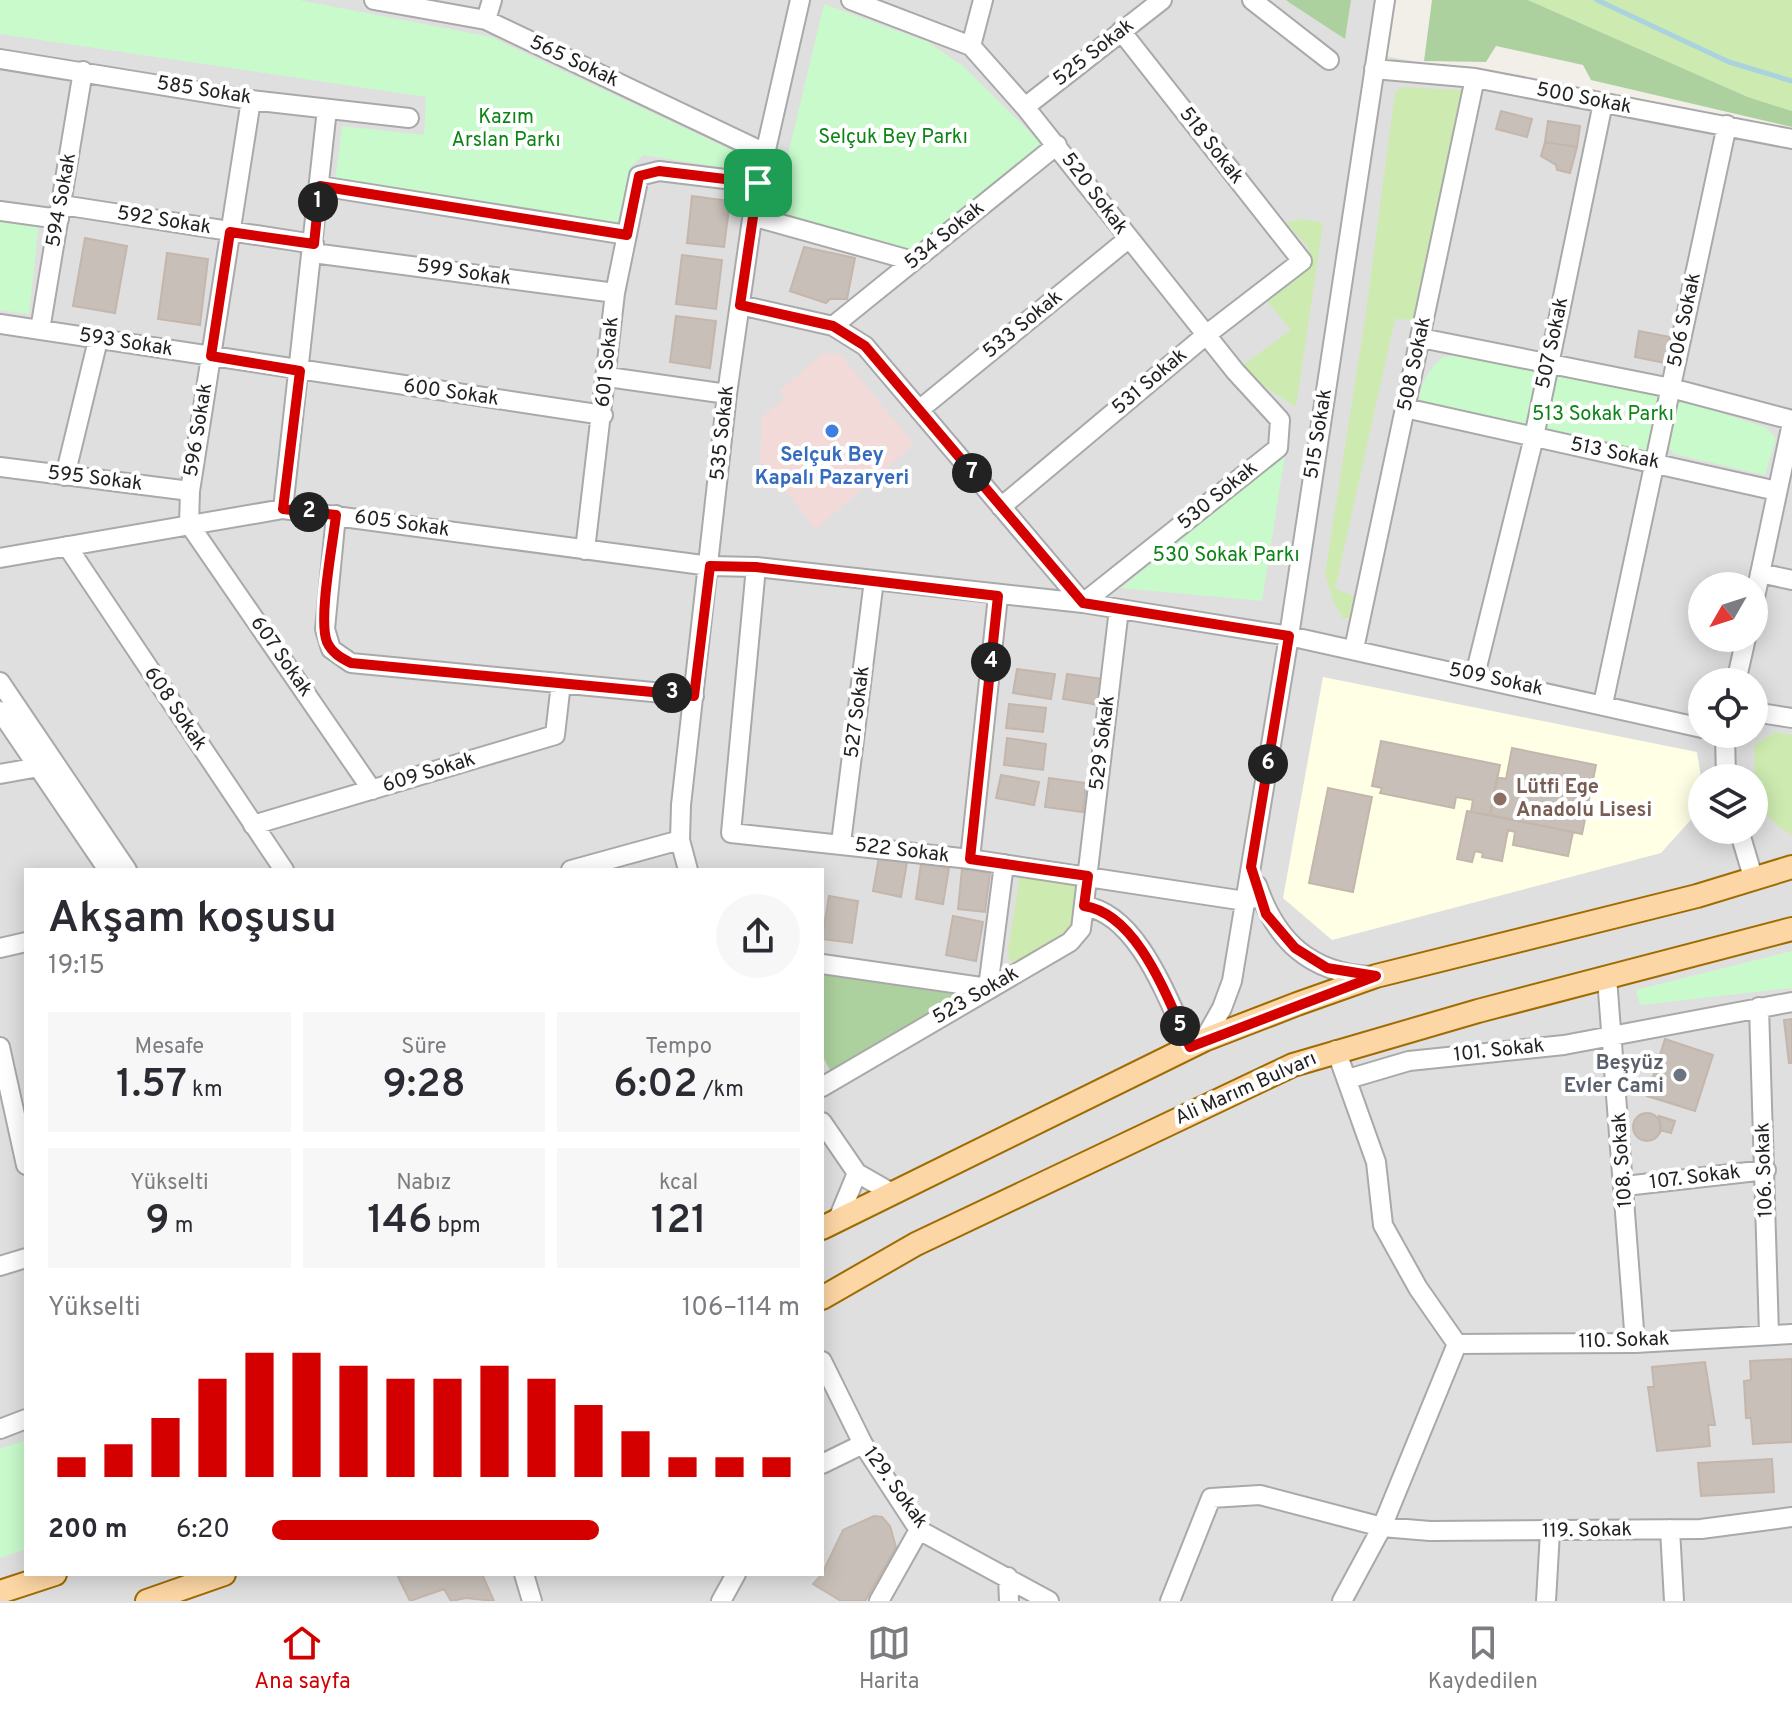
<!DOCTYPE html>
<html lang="tr">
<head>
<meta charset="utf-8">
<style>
	body { margin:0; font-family:Overpass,sans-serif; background:#f7f7f7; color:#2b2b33; height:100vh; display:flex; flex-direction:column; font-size:30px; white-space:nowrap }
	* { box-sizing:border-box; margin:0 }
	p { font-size:26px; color:#7c7c81 }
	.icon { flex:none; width:44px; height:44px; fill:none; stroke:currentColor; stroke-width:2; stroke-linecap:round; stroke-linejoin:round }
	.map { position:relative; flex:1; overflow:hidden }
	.drawer { position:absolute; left:24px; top:868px; width:800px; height:708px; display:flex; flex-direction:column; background:#fff; border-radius:0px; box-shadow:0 4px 20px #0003 }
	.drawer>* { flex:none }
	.needle { width:52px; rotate:231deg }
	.controls { position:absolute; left:1688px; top:572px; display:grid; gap:16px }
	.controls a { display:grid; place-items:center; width:80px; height:80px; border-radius:50%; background:#fff; box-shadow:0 4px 20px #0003; font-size:40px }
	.pin { position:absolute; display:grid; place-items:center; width:68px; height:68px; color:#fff; margin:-34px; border-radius:16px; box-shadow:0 4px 12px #0006 }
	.km { position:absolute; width:40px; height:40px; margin:-20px; border-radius:50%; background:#222; color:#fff; font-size:22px; line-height:40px; text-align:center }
	.round { display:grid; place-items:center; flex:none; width:84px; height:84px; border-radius:42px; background:#f7f7f7 }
	.headline { display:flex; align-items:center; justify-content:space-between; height:136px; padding:0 24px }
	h1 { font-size:44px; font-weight:600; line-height:60px }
	.figures { display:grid; grid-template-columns:repeat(3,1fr); gap:12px; height:136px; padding:8px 24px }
	.figures div { display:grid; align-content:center; border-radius:0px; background:#f7f7f7; text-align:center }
	.figures b { font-size:40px; font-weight:600 }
	.figures small { font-size:22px; font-weight:400 }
	.figures p { font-size:22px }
	.chart { height:224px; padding:16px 24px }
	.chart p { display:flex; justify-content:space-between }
	.chart svg { width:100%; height:144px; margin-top:8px; stroke:#d40000; stroke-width:6 }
	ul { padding:0 24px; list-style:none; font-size:26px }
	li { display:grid; grid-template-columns:128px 96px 1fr; align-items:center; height:60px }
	li i { height:20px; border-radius:10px; background:#d40000 }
	.tabs { display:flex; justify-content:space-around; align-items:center; height:112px; border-top:2px solid #e1e1e2; background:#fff; font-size:22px; color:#7c7c81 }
	.tabs a { display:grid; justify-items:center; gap:4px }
	.tabs .active { color:#d40000 }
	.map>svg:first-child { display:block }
	.residential { fill:#e0dfdf; fill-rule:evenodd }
	.commercial { fill:#f2dad9 }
	.education { fill:#ffffe5 }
	.grass { fill:#cdebb0 }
	.forest { fill:#add19e }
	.park { fill:#c8facc }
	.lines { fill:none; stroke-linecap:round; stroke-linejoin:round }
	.stream { stroke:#aad3df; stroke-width:5 }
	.building { fill:#c7bfb8; stroke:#c4b6ab; stroke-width:2 }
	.minor-casing { stroke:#a9a9a9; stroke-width:22 }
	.major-casing { stroke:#a06b00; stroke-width:26 }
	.minor { stroke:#fff; stroke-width:18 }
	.major { stroke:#fcd6a4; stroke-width:22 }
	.route-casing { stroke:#fff; stroke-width:16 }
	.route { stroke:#d40000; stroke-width:10 }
	.shop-dot { fill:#3f7fe0; stroke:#fff; stroke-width:3 }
	.education-dot { fill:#8d6e63; stroke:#fff; stroke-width:3 }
	.worship-dot { fill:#6b7280; stroke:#fff; stroke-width:3 }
	.labels { text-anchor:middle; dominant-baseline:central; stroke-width:8; stroke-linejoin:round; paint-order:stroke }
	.street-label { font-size:20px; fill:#222; stroke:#fff }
	.park-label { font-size:20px; fill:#0c8416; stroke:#fff }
	.shop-label { font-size:20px; font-weight:bold; fill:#366cbe; stroke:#fff }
	.education-label { font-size:20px; font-weight:bold; fill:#785e54; stroke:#fff; text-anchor:start }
	.worship-label { font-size:20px; font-weight:bold; fill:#5b616d; stroke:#fff; text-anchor:end }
</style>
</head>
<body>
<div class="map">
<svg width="1792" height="1601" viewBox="0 0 1792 1601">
	<rect width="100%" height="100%" fill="#f2efe9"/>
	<path class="residential" d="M 0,0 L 1386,0 L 1375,54 L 1792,133 L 1792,1601 L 0,1601 ZM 1702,586 L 1754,586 L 1754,638 L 1702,638 ZM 1702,682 L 1754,682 L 1754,734 L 1702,734 ZM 1702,778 L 1754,778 L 1754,830 L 1702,830 ZM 26,870 L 822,870 L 822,1574 L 26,1574 Z"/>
	<path class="commercial" d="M 824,353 L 840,354 L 914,444 L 816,529 L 760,460 L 762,417 L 785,398 L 779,391 Z"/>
	<path class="education" d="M 1323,677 L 1697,752 L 1702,784 L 1696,814 L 1661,853 L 1332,940 L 1283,898 Z"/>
	<path class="grass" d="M 1528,0 L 1792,0 L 1792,111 L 1748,97 Z
		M 1403,87 L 1461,90 L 1463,94 L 1418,320 L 1396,319 L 1394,324 L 1335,589 L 1354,596 L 1350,617 L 1343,619 L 1333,601 L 1325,574 L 1365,319 L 1395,92 Z
		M 1301,219 L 1323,223 L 1296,407 L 1262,385 L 1243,365 L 1291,330 L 1266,300 L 1305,272 L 1309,248 L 1286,223 Z
		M 1776,732 L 1792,735 L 1792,835 C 1749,810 1756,790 1754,745 Z
		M 1020,875 L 1084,885 L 1077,929 L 1016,967 L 1009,959 L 1008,950 Z"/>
	<path class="forest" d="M 1286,0 L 1351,0 L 1345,39 L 1290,3 Z
		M 1432,0 L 1528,0 L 1748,97 L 1792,111 L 1792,127 L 1591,80 L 1583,65 L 1496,46 L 1486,62 L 1424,61 Z
		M 822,974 L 960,995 L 958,1003 L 832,1074 L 822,1055 Z"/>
	<path class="park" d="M 0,0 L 299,0 L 491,37 L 740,154 L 738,170 L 643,155 L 630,168 L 617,225 L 335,182 L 342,126 L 424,135 L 426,97 L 0,34 Z
		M 824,4 L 928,42 L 964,67 L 1041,143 L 912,252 L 774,213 Z
		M 0,218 L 39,223 L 29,314 L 0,310 Z
		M 1444,356 L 1468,357 L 1538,372 L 1526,427 L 1419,403 C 1420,383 1429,369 1444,356 Z
		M 1558,374 L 1660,397 L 1647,455 L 1545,432 Z
		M 1683,401 L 1765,427 L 1776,438 L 1765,475 L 1674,454 L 1668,447 L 1677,404 Z
		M 1285,455 L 1262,601 L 1121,588 Z
		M 1792,951 L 1792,988 L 1640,1005 L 1636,990 Z
		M 26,1440 L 26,1549 L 0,1558 L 0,1449 Z"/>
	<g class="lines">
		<path class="stream" d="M 1597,0 L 1729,62 L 1792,81"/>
	</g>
	<path class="building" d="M 1501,111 L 1532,119 L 1527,137 L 1496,129 Z
		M 1548,121 L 1580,126 L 1577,147 L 1545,142 Z
		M 1545,142 L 1577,147 L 1570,173 L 1557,170 L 1556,165 L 1541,156 Z
		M 692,196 L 730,201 L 724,247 L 687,243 Z
		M 85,238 L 127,246 L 115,313 L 73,306 Z
		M 804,247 L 855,258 L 847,299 L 830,299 L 826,303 L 790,291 Z
		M 167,253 L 208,259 L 200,325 L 158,319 Z
		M 682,255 L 722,260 L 716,309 L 676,304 Z
		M 676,316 L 716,321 L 710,368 L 670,362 Z
		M 1639,331 L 1670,337 L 1665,363 L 1635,357 Z
		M 1017,669 L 1055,674 L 1051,699 L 1013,693 Z
		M 1067,674 L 1103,679 L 1099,705 L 1063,699 Z
		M 1009,704 L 1046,708 L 1043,732 L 1006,728 Z
		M 1007,738 L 1046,744 L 1043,770 L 1004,765 Z
		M 1381,741 L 1500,765 L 1490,815 L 1471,812 L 1473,800 L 1456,797 L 1454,808 L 1380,793 L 1382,788 L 1372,786 Z
		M 1512,748 L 1596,765 L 1582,834 L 1490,815 L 1497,777 L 1506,779 Z
		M 1001,775 L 1039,782 L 1034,805 L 996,798 Z
		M 1049,778 L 1086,783 L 1083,812 L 1045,807 Z
		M 1328,788 L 1372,797 L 1353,892 L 1309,883 Z
		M 1467,811 L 1573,832 L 1568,856 L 1513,845 L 1515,832 L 1508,830 L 1502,861 L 1482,857 L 1483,853 L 1475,851 L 1472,862 L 1457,859 Z
		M 879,857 L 907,862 L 901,897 L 873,891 Z
		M 921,864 L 949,868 L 943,904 L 916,899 Z
		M 962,869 L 990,873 L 985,912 L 958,909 Z
		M 829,896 L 858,901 L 852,943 L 822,939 Z
		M 953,916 L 983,922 L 976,961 L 946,955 Z
		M 1792,1019 L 1792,1063 L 1789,1063 L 1784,1020 Z
		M 1665,1039 L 1713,1055 L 1695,1111 L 1647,1096 Z
		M1633 1127a14 14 0 1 1 28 0a14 14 0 1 1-28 0Z
		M 1659,1116 L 1675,1121 L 1671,1133 L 1660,1130 Z
		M 1792,1359 L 1792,1442 L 1753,1444 L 1751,1418 L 1746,1418 L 1744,1381 L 1751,1380 L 1750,1361 Z
		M 1705,1362 L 1715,1425 L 1708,1425 L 1710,1446 L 1657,1451 L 1648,1387 L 1654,1387 L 1652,1367 Z
		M 1772,1459 L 1774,1492 L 1701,1496 L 1698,1463 Z
		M 874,1516 L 882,1517 L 890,1526 L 896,1547 L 865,1601 L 841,1601 L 813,1584 L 822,1574 L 843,1530 Z
		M 404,1574 L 482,1574 L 494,1601 L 466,1598 L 451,1601 L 444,1589 L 410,1601 L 398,1577 Z"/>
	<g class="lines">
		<defs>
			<path id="minor" d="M 374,0 L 486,20 L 765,153
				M 1252,0 L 1329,60
				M 486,20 L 492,0
				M 971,46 L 983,0
				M 0,59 L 251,100 L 409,118
				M 1374,69 L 1475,78 L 1792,139
				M 251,100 L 190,491 L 189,524 L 372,790
				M 1025,107 L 1162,0
				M 320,186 L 627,235
				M 62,205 L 314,244
				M 0,211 L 59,219
				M 752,216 L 913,261
				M 313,253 L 615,293
				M 740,305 L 833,326 L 865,346 L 1083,603 L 1278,448 L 1280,420 L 1235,371 L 1025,107 L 971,46 L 851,0
				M 0,324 L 603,415
				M 833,326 L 1057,145
				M 40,330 L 83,71
				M 1421,338 L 1671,388 L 1792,420
				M 608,377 L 727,394
				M 1405,408 L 1777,491
				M 919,410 L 1128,239
				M 0,467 L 190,491
				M 65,476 L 98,340
				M 1001,507 L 1206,335 L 1302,261 L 1121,31
				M 283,509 L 327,109
				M 336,515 L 325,629 L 331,649 L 351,663 L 694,696
				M 67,546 L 284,870
				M 585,550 L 615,293 L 639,176 L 659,171 L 758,183
				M 0,558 L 283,509 L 710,566 L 756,567 L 1083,603 L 1289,636 L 1702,728
				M 756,567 L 731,833 L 970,859 L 1245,901 L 1261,896
				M 1760,573 L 1792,580
				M 1754,602 L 1792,423
				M 1354,649 L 1475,78
				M 1475,675 L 1534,437 L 1603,103
				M 0,682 L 127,870
				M 1736,682 L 1746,638
				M 1603,704 L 1727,125
				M 0,711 L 108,870
				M 1754,712 L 1792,718
				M 1725,734 L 1726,778
				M 0,774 L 39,767
				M 253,825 L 555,735 L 561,683
				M 1739,830 L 1753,877
				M 841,843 L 874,580
				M 970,859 L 998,596
				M 571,870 L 680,840
				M 688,870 L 680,840 L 681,805 L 727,394 L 755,198 L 800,0
				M 1257,885 C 1276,941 1310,973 1371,976
				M 1084,906 C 1139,914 1168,1001 1190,1047
				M 0,948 L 26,942
				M 822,964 L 988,988 L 1004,864
				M 1607,978 L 1635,1343
				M 1759,1007 L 1769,1334
				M 1204,1040 L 1222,1008 L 1232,981 L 1289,636 L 1385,0
				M 0,1047 L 26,1165
				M 1336,1050 L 1376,1162 L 1383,1225 L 1418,1288 L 1457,1344 L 1382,1527 L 1342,1601
				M 1348,1079 L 1409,1061 L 1564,1045 L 1792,1002
				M 822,1087 L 1070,942 L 1081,929 L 1119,609
				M 822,1122 L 857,1173 L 892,1193
				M 1625,1186 L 1766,1170
				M 838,1219 L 857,1173
				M 0,1266 L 26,1258
				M 1457,1344 L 1635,1343 L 1792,1334
				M 822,1361 L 863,1444 L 919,1530 L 1049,1601
				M 0,1429 L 26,1419
				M 822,1464 L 863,1444
				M 1670,1529 L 1674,1601
				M 524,1574 L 532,1601
				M 1008,1577 L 1009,1601
				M 721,1601 L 736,1574
				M 879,1601 L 919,1530
				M 1170,1601 L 1211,1498 L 1260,1495 L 1382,1527 L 1430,1531 L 1701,1529 L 1792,1517
				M 1546,1601 L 1550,1532"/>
			<path id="major" d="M 822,1228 L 1204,1040 L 1297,1004 L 1376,976 L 1697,896 L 1792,867
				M 822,1298 L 916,1244 L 1293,1065 L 1478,1011 L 1792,929
				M 0,1592 L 55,1574
				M 147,1601 L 224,1574"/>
		</defs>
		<use href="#minor" class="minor-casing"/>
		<use href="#major" class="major-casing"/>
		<use href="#minor" class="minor"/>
		<use href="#major" class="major"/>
	</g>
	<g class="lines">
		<defs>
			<path id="route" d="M 659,171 L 758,183 L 740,305 L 833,326 L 865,346 L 1083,603 L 1289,636 L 1251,867 L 1266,914 L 1295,948 L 1327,968 L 1376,976 L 1190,1047 C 1168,1001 1139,914 1084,906 L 1088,876 L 970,859 L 998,596 L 756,567 L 710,566 L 694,696 L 351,663 C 341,658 332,653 327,642 C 318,619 333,543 336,515 L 283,509 L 300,371 L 211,356 L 230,232 L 314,244 L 320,186 L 627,235 L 639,176 Z"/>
		</defs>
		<use href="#route" class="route-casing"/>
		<use href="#route" class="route"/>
	</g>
	<circle class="shop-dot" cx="832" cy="431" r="8"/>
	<circle class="education-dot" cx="1500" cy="799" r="8"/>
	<circle class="worship-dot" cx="1680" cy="1075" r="8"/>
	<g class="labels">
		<g class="street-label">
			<text transform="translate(1094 53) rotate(-38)">525 Sokak</text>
			<text transform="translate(574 62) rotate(25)">565 Sokak</text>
			<text transform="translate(204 91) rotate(9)">585 Sokak</text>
			<text transform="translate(1584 99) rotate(11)">500 Sokak</text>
			<text transform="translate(1211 146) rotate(52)">518 Sokak</text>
			<text transform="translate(1094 194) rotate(53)">520 Sokak</text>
			<text transform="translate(62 200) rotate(-80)">594 Sokak</text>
			<text transform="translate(164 221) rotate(9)">592 Sokak</text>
			<text transform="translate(945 236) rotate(-39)">534 Sokak</text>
			<text transform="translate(464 273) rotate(8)">599 Sokak</text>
			<text transform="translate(1685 320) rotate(-78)">506 Sokak</text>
			<text transform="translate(1023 325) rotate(-39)">533 Sokak</text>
			<text transform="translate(126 343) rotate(9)">593 Sokak</text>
			<text transform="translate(1553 343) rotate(-78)">507 Sokak</text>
			<text transform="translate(608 362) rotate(-84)">601 Sokak</text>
			<text transform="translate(1415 364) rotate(-78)">508 Sokak</text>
			<text transform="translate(1150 382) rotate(-40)">531 Sokak</text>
			<text transform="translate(451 393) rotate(8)">600 Sokak</text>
			<text transform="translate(199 430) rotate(-81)">596 Sokak</text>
			<text transform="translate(723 433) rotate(-84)">535 Sokak</text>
			<text transform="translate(1319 434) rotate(-81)">515 Sokak</text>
			<text transform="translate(1615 454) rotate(12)">513 Sokak</text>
			<text transform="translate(95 479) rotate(7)">595 Sokak</text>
			<text transform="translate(1218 496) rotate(-39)">530 Sokak</text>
			<text transform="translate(402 524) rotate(8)">605 Sokak</text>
			<text transform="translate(281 657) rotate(55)">607 Sokak</text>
			<text transform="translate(1496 680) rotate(12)">509 Sokak</text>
			<text transform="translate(175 709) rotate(56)">608 Sokak</text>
			<text transform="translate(858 712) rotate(-83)">527 Sokak</text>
			<text transform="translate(1103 743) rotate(-83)">529 Sokak</text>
			<text transform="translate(429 773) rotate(-17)">609 Sokak</text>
			<text transform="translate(902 851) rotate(7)">522 Sokak</text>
			<text transform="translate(976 996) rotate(-30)">523 Sokak</text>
			<text transform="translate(1499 1051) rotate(-6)">101. Sokak</text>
			<text transform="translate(1246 1089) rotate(-24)">Ali Marım Bulvarı</text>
			<text transform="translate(1623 1160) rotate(-94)">108. Sokak</text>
			<text transform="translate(1765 1170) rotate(-92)">106. Sokak</text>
			<text transform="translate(1695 1178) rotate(-7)">107. Sokak</text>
			<text transform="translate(1624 1341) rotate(-2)">110. Sokak</text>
			<text transform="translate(895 1488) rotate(54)">129. Sokak</text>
			<text transform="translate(1587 1531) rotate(-1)">119. Sokak</text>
		</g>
		<g class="park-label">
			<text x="506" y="118">Kazım<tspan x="506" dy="23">Arslan Parkı</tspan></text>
			<text x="893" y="138">Selçuk Bey Parkı</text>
			<text x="1603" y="415">513 Sokak Parkı</text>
			<text x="1226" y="556">530 Sokak Parkı</text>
		</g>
		<g class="shop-label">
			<text x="832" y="456">Selçuk Bey<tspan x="832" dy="23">Kapalı Pazaryeri</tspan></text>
		</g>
		<g class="education-label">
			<text x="1516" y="788">Lütfi Ege<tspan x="1516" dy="23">Anadolu Lisesi</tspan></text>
		</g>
		<g class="worship-label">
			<text x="1664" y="1064">Beşyüz<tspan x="1664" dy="23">Evler Cami</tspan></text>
		</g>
	</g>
</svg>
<div class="controls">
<a><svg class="needle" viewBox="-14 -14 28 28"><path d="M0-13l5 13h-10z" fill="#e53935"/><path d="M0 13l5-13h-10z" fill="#7c7c81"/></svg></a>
<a><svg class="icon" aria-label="locate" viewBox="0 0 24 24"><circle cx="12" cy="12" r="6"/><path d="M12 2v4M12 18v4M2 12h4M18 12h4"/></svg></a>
<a><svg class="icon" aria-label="layers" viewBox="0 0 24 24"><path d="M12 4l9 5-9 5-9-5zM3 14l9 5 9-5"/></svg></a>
</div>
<div class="pin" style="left:758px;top:183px;background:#1e9e55"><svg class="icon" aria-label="arrive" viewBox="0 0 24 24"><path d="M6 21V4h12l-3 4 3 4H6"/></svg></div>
<b class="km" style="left:318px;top:202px">1</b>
<b class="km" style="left:309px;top:512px">2</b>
<b class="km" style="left:672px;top:693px">3</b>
<b class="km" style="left:991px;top:662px">4</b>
<b class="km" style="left:1180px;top:1026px">5</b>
<b class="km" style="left:1268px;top:764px">6</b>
<b class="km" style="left:972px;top:473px">7</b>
<section class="drawer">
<div class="headline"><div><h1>Akşam koşusu</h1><p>19:15</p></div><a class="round"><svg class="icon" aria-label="share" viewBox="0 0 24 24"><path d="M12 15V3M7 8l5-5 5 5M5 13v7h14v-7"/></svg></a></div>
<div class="figures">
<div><p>Mesafe</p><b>1.57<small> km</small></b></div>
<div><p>Süre</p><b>9:28</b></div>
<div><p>Tempo</p><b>6:02<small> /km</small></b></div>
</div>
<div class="figures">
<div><p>Yükselti</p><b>9<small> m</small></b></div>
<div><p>Nabız</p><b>146<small> bpm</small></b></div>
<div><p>kcal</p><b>121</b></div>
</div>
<div class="chart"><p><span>Yükselti</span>106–114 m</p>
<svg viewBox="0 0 160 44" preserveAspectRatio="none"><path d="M5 44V38M15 44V34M25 44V26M35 44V14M45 44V6M55 44V6M65 44V10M75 44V14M85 44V14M95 44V10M105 44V14M115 44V22M125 44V30M135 44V38M145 44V38M155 44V38"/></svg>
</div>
<ul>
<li><b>200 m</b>6:20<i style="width:62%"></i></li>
</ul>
</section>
</div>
<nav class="tabs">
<a class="active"><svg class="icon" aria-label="home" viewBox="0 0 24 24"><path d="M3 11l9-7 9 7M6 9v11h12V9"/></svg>Ana sayfa</a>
<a><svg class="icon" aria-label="map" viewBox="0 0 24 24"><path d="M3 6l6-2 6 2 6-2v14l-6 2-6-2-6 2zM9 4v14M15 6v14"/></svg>Harita</a>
<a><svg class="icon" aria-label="saved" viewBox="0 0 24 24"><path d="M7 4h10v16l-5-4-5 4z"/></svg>Kaydedilen</a>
</nav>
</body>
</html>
